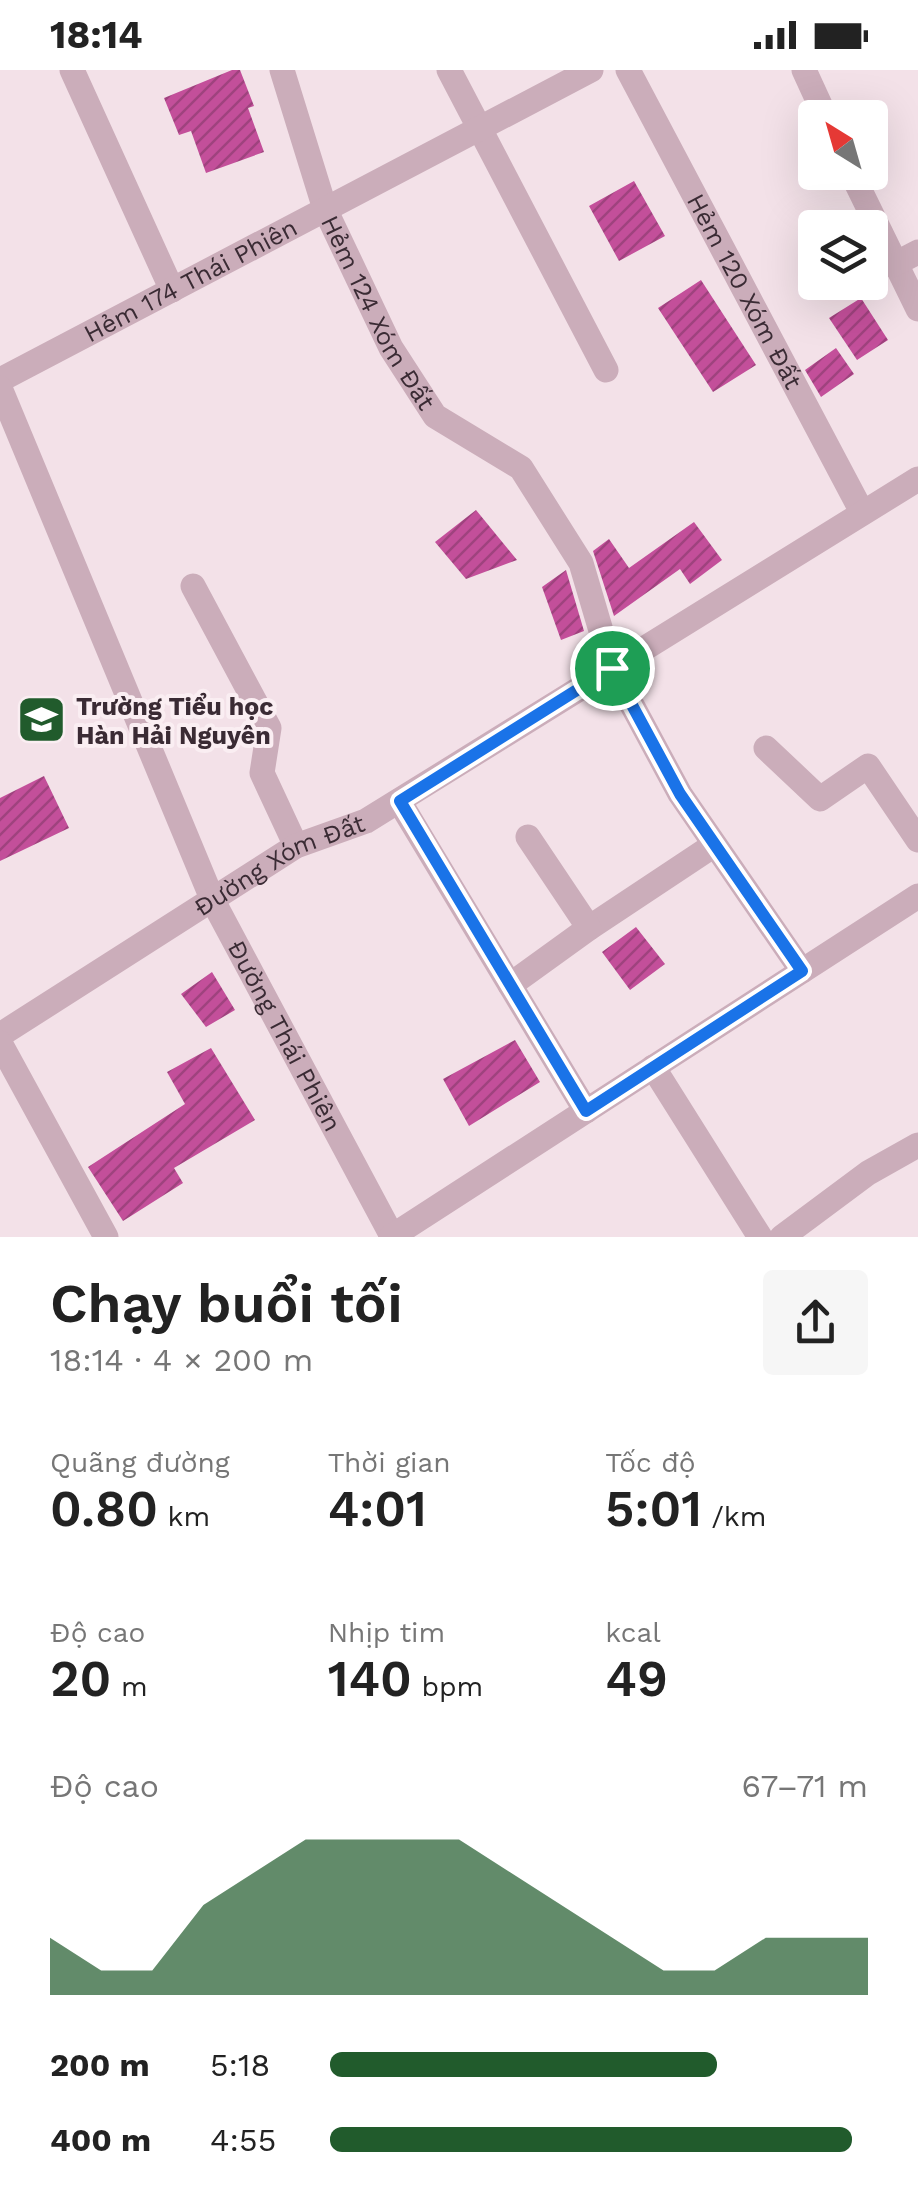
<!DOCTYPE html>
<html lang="vi">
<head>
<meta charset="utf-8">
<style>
	body { margin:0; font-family:"Work Sans",sans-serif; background:#f6f6f6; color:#222; height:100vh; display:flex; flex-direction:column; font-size:38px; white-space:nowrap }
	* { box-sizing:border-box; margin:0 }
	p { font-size:32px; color:#767676 }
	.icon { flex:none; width:55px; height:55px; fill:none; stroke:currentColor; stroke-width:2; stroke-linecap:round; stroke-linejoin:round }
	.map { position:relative; height:1167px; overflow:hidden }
	.details { display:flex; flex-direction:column; background:#fff; flex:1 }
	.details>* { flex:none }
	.needle { width:65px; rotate:323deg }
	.buttons { position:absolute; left:798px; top:30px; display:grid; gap:20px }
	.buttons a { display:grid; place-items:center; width:90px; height:90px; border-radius:10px; background:#fff; box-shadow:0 10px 40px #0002; font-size:50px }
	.pin { position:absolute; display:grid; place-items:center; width:85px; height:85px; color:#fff; margin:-42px; border:5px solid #fff; border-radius:50%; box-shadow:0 2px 10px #0007 }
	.round { display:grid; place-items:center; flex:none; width:105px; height:105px; border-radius:10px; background:#f6f6f6 }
	.summary { display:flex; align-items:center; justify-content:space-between; height:170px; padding:0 50px }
	h1 { font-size:55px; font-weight:600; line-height:75px }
	.metrics { display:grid; grid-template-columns:repeat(3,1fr); gap:15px; height:170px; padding:10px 50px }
	.metrics div { display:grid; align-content:center }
	.metrics b { font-size:50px; font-weight:600 }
	.metrics small { font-size:28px; font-weight:400 }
	.metrics p { font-size:28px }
	.chart { height:280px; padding:20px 50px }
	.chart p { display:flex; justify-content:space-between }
	.chart svg { width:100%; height:180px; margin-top:10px; fill:#215b2c; opacity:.7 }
	ul { padding:0 50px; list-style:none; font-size:32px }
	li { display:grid; grid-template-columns:160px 120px 1fr; align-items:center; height:75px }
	li i { height:25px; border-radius:12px; background:#215b2c }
	.status { display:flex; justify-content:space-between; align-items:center; height:70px; padding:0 50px; background:#fff; direction:ltr }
	.status svg { height:28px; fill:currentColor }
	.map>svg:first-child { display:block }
	.building { fill:url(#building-hatch) }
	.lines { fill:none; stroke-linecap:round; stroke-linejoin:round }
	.minor { stroke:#cbadba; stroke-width:25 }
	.route-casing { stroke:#fff; stroke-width:20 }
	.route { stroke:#1a73e8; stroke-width:12 }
	.labels { text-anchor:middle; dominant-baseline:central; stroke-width:8; stroke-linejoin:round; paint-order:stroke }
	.street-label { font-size:25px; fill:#3a2b34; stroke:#faeef2 }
	.poi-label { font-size:25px; font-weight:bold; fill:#3a2b34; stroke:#faeef2; text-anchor:start }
</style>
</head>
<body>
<div class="status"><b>18:14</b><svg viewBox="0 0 49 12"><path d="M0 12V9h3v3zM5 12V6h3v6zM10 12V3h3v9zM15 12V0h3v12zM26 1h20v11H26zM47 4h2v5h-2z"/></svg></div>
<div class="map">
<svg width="918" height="1167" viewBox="0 0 918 1167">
	<defs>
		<pattern id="building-hatch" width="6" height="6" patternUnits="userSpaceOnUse" patternTransform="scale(2.5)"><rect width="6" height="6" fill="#c34f9a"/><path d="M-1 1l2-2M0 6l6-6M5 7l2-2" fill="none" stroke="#9f427e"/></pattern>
	</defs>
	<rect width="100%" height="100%" fill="#f3e1e8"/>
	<path class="building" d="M 232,0 L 240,0 L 254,36 L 248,38 L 264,82 L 206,103 L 191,61 L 179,65 L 164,28 Z
		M 634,111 L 665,166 L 619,191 L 589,136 Z
		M 701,210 L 756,295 L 713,322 L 658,238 Z
		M 861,228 L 888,270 L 857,290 L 829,248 Z
		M 836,278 L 854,304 L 821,327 L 805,300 Z
		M 476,440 L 517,490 L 466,509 L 435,472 Z
		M 694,452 L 722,490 L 690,514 L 680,499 L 614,546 L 593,481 L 609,469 L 629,498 Z
		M 566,500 L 584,561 L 561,570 L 542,517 Z
		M 44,706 L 69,758 L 0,791 L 0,728 Z
		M 636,857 L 665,894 L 630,920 L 602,882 Z
		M 212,902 L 235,940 L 206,957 L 181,924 Z
		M 515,970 L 540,1012 L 469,1056 L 443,1009 Z
		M 211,978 L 255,1050 L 174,1098 L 183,1113 L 123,1151 L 88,1097 L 185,1034 L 167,1002 Z"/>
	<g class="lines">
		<g class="minor">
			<path d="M 72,0 L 172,220"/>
			<path id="s1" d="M 282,0 L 325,139 L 391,278 L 435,346 L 521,398 L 581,493 L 612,598 L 680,724 L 802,901"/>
			<path d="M 449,0 L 606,300"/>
			<path id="s2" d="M 628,0 L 862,442"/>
			<path d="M 804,0 L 826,48"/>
			<path d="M 851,102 L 918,239"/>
			<path d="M 893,195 L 918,182"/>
			<path id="s3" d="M 0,310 L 591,0"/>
			<path id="s4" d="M 0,318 L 213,831 L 392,1166"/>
			<path d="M 193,516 L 269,658 L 262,703 L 296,776"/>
			<path d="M 766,678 L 820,729 L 868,696 L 918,770"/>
			<path d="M 399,731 L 586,1041"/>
			<path d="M 589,858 L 714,775"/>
			<path d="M 510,915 L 589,858 L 528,767"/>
			<path id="s5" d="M 0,965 L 296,776 L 366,751 L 918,409"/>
			<path d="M 0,973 L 106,1167"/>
			<path d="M 653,997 L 760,1167"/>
			<path d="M 391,1167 L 918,826"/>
			<path d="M 782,1167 L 868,1103 L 918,1075"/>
		</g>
	</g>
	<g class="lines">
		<defs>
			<path id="route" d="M 612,598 L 680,724 L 802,901 L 586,1041 L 400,731 Z"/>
		</defs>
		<use href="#route" class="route-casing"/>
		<use href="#route" class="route"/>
	</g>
	<defs>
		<symbol id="school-square" viewBox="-11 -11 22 22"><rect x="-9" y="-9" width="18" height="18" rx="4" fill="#215b2c" stroke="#faeef2"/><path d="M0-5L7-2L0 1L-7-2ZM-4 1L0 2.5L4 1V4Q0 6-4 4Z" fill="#fff"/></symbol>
	</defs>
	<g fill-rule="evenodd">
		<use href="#school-square" x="14" y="622" width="55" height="55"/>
	</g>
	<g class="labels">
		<g class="street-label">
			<text stroke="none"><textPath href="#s3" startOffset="215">Hẻm 174 Thái Phiên</textPath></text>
			<text stroke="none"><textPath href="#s2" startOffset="250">Hẻm 120 Xóm Đất</textPath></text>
			<text stroke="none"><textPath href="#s1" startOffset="262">Hẻm 124 Xóm Đất</textPath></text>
			<text stroke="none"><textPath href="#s5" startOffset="328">Đường Xóm Đất</textPath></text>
			<text stroke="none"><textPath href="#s4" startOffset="708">Đường Thái Phiên</textPath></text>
		</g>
		<g class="poi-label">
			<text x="76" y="636">Trường Tiểu học<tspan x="76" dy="29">Hàn Hải Nguyên</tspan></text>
		</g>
	</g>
</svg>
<div class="buttons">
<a><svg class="needle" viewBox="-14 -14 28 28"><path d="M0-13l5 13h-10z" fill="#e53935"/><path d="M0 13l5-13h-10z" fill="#767676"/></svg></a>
<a><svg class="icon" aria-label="layers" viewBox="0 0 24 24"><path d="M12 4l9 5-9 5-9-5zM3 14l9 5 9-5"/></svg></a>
</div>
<div class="pin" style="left:612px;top:598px;background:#1e9e55"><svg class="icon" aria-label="arrive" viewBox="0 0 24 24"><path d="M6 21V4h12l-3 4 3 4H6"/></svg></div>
</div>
<section class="details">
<div class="summary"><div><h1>Chạy buổi tối</h1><p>18:14 · 4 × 200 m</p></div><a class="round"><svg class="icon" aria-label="share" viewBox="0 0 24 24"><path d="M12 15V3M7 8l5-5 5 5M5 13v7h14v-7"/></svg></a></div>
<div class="metrics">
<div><p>Quãng đường</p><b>0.80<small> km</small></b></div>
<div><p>Thời gian</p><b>4:01</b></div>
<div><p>Tốc độ</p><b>5:01<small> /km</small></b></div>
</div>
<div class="metrics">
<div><p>Độ cao</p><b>20<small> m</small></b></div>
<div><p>Nhịp tim</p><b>140<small> bpm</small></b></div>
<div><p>kcal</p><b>49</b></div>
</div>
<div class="chart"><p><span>Độ cao</span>67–71 m</p>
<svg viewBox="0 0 160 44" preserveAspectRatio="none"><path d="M0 44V30L10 38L20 38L30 22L40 14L50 6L60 6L70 6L80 6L90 14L100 22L110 30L120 38L130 38L140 30L150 30L160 30V44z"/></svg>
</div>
<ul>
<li><b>200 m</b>5:18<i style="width:72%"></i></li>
<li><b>400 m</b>4:55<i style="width:97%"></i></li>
</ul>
</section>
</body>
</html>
